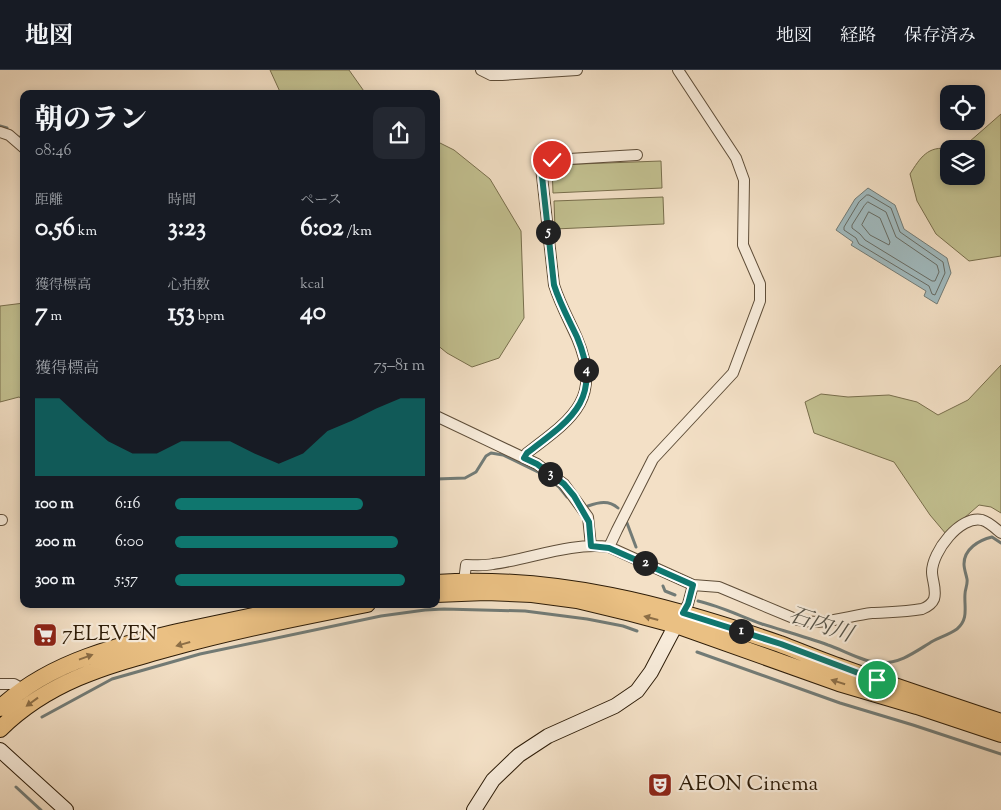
<!DOCTYPE html>
<html lang="ja">
<head>
<meta charset="utf-8">
<style>
	body { margin:0; font-family:"Sorts Mill Goudy","Noto Serif JP",serif; background:#242831; color:#f1f3f6; height:100vh; display:flex; flex-direction:column; font-size:19px; white-space:nowrap }
	* { box-sizing:border-box; margin:0 }
	p { font-size:16px; color:#9ea1a6 }
	.icon { flex:none; width:28px; height:28px; fill:none; stroke:currentColor; stroke-width:2; stroke-linecap:round; stroke-linejoin:round }
	.map { position:relative; flex:1; overflow:hidden }
	.side { position:absolute; left:20px; top:20px; width:420px; height:518px; display:flex; flex-direction:column; background:#171b24; border-radius:10px; box-shadow:0 2px 8px #0003 }
	.side>* { flex:none }
	.tools { position:absolute; left:940px; top:15px; display:grid; gap:10px }
	.tools a { display:grid; place-items:center; width:45px; height:45px; border-radius:10px; background:#171b24; box-shadow:0 2px 8px #0003; font-size:25px }
	.pin { position:absolute; display:grid; place-items:center; width:42px; height:42px; color:#fff; margin:-21px; border:2px solid #fff; border-radius:50%; box-shadow:0 1px 5px #0007 }
	.km { position:absolute; width:25px; height:25px; margin:-12px; border-radius:50%; background:#222; color:#fff; font-size:14px; line-height:25px; text-align:center }
	.round { display:grid; place-items:center; flex:none; width:52px; height:52px; border-radius:10px; background:#242831 }
	.summary { display:flex; align-items:center; justify-content:space-between; height:85px; padding:0 15px }
	h1 { font-size:28px; font-weight:800; line-height:38px }
	.metrics { display:grid; grid-template-columns:repeat(3,1fr); gap:8px; height:85px; padding:5px 15px }
	.metrics div { display:grid; align-content:center }
	.metrics b { font-size:25px; font-weight:800 }
	.metrics small { font-size:14px; font-weight:400 }
	.metrics p { font-size:14px }
	.chart { height:140px; padding:10px 15px }
	.chart p { display:flex; justify-content:space-between }
	.chart svg { width:100%; height:90px; margin-top:5px; fill:#0f766e; opacity:.7 }
	ul { padding:0 15px; list-style:none; font-size:16px }
	li { display:grid; grid-template-columns:80px 60px 1fr; align-items:center; height:38px }
	li i { height:12px; border-radius:6px; background:#0f766e }
	header { display:flex; align-items:center; gap:30px; box-sizing:border-box; height:70px; padding:0 25px; background:#171b24; border-bottom:1px solid #363941 }
	header strong { font-size:24px }
	nav { display:flex; gap:28px; margin-inline-start:auto; font-size:18px }
	.map>svg:first-child { display:block }
	.green { fill:#c2c090; stroke:#786e4c }
	.water { fill:#a0babf; stroke:#727b76 }
	.lines { fill:none; stroke-linecap:round; stroke-linejoin:round }
	.shore { stroke:#666b64; stroke-width:1 }
	.stream { stroke:#727b76; stroke-width:3 }
	.street-casing { stroke:#5e4d38; stroke-width:12 }
	.secondary-casing { stroke:#2d1c08; stroke-width:16 }
	.primary-casing { stroke:#2d1c08; stroke-width:18 }
	.street { stroke:#f7ebda; stroke-width:10 }
	.secondary { stroke:#f7ebda; stroke-width:14 }
	.primary { stroke:#eac083; stroke-width:16 }
	.oneway { fill:#8c6e46 }
	.route-casing { stroke:#fff; stroke-width:10 }
	.route { stroke:#0f766e; stroke-width:6 }
	.labels { text-anchor:middle; dominant-baseline:central; stroke-width:4.5; stroke-linejoin:round; paint-order:stroke }
	.poi-label { font-size:21px; fill:#2d1c08; stroke:#f7ebda; text-anchor:start }
	.water-label { font-size:22px; font-style:italic; fill:#555348; stroke:#f7ebda }
</style>
</head>
<body>
<header>
<strong>地図</strong>
<nav><a>地図</a><a>経路</a><a>保存済み</a></nav>
</header>
<div class="map">
<svg width="1001" height="740" viewBox="0 0 1001 740">
	<rect width="100%" height="100%" fill="#f3e0c6"/>
	<filter id="stains"><feTurbulence type="fractalNoise" baseFrequency=".004" numOctaves="4"/><feColorMatrix values="0 0 0 0 .2 0 0 0 0 .09 0 0 0 0 .02 0 0 0 .5 -.17"/></filter>
	<radialGradient id="worn" r=".72"><stop offset=".6" stop-color="#630" stop-opacity="0"/><stop offset="1" stop-color="#630" stop-opacity=".3"/></radialGradient>
	<path class="green" d="M 270,0 L 349,0 L 366,24 L 281,24 Z
		M 1001,44 L 1001,186 L 969,191 L 936,164 L 917,131 L 910,104 C 920,88 928,75 949,79 L 949,106 L 976,106 L 976,79 L 961,79 Z
		M 436,71 L 454,80 L 490,109 L 521,161 L 524,248 L 499,288 L 472,297 L 447,283 L 436,274 Z
		M 661,91 L 662,118 L 553,123 L 552,95 Z
		M 663,127 L 664,154 L 555,159 L 554,131 Z
		M 24,233 L 24,330 L 19,327 L 0,332 L 0,236 Z
		M 1001,295 L 1001,443 L 991,437 L 979,435 L 946,464 L 930,445 L 894,392 L 814,363 L 805,332 L 821,324 L 848,327 L 889,325 L 917,332 L 938,345 L 968,330 Z"/>
	<path class="water" d="M 868,118 L 895,135 L 904,159 L 947,188 L 951,203 L 937,234 L 924,226 L 926,221 L 851,175 L 853,172 L 836,160 L 855,129 Z"/>
	<g class="lines">
		<path class="shore" d="M 867,125 L 869,125 L 891,138 L 900,162 L 943,192 L 945,203 L 935,225 L 932,224 L 929,216 L 859,174 L 856,168 L 844,160 L 844,157 L 859,132 Z
			M 868,132 L 886,142 L 896,167 L 937,195 L 939,202 L 935,211 L 932,211 L 865,170 L 860,164 L 852,158 L 852,155 L 864,136 Z
			M 869,142 L 880,148 L 890,172 L 889,175 L 870,165 L 862,155 Z"/>
		<path class="stream" d="M 0,56 L 7,58
			M 20,67 L 24,70
			M 436,409 L 465,408 L 476,402 L 486,386 L 491,383 L 503,385 L 542,404 L 559,417 L 567,427
			M 588,436 C 599,432 609,430 618,438
			M 627,453 L 636,477
			M 663,516 L 665,521 L 675,525
			M 698,531 C 720,536 740,546 762,554 C 784,561 806,567 828,575 C 843,580 865,593 881,593 C 902,593 916,581 933,571 C 941,567 950,564 957,559 C 969,549 964,537 965,524 C 965,519 968,514 967,509 C 966,504 964,499 964,494 C 964,479 979,470 992,467 L 1001,473
			M 697,582 L 840,633 L 913,655 L 1001,684
			M 42,647 L 112,609 L 200,584 L 381,546 L 425,540 L 444,539 L 525,541 L 587,549 L 623,556 L 637,561
			M 16,717 L 41,740"/>
		<defs>
			<path id="street" d="M 481,0 L 491,5 L 502,5 L 577,0
				M 0,62 L 9,65 L 24,78
				M 436,346 L 537,394 L 564,414 L 588,447 L 591,476
				M 524,387 L 527,383 C 572,349 603,329 577,268 C 569,250 560,234 554,215 L 541,97 L 547,92 L 552,90 L 637,85
				M 0,450 L 2,450
				M 609,477 L 617,460 L 653,389 L 733,303 L 760,231 L 760,214 L 743,175 L 744,110 L 736,88 L 678,0
				M 464,511 L 466,495 C 475,495 484,496 493,494 C 531,489 570,472 609,477 L 693,515 L 719,517 L 798,550 C 822,556 847,546 872,543 C 889,542 906,542 922,539 C 927,537 932,534 934,529 C 937,520 932,510 932,502 C 932,482 960,445 982,450 C 989,452 995,458 1001,463
				M 683,543 L 688,534 L 693,515
				M 0,614 L 14,614 L 23,619"/>
			<path id="secondary" d="M 0,680 L 66,740
				M 474,740 L 493,710 L 519,685 L 548,666 L 615,636 L 637,621 L 651,602 L 680,547"/>
			<path id="primary" d="M 436,513 C 556,505 668,535 780,574 C 801,582 822,591 843,598 C 896,617 948,634 1001,652
				M 436,524 L 486,522 L 532,524 L 577,530 L 631,543 L 676,555 L 839,613 L 917,636 L 1001,664
				M 0,638 C 52,590 120,575 187,560 C 228,551 269,543 310,534
				M 0,659 C 49,611 105,596 170,578 C 235,560 301,547 367,534"/>
		</defs>
		<use href="#street" class="street-casing"/>
		<use href="#secondary" class="secondary-casing"/>
		<use href="#primary" class="primary-casing"/>
		<use href="#street" class="street"/>
		<use href="#secondary" class="secondary"/>
		<use href="#primary" class="primary"/>
	</g>
	<defs><path id="oneway-solid" d="M-6-.8H1V-3.2L6.5 0L1 3.2V.8H-6Z" transform="scale(1.25)"/></defs>
	<g class="oneway">
		<use href="#oneway-solid" transform="translate(651 548) rotate(-165)"/>
		<use href="#oneway-solid" transform="translate(183 574) rotate(164)"/>
		<use href="#oneway-solid" transform="translate(86 587) rotate(-20)"/>
		<use href="#oneway-solid" transform="translate(838 612) rotate(-162)"/>
		<use href="#oneway-solid" transform="translate(32 632) rotate(144)"/>
	</g>
	<g class="lines">
		<defs>
			<path id="route" d="M 552,90 L 547,92 L 541,97 L 554,215 C 560,234 569,250 577,267 C 603,329 572,349 527,383 L 524,388 L 537,394 L 564,414 L 574,426 L 589,452 L 591,476 L 609,478 L 693,515 L 688,534 L 683,543 L 781,574 L 877,610"/>
		</defs>
		<use href="#route" class="route-casing"/>
		<use href="#route" class="route"/>
	</g>
	<defs>
		<symbol id="supermarket-square" viewBox="-11 -11 22 22"><rect x="-9" y="-9" width="18" height="18" rx="4" fill="#8f2418" stroke="#f7ebda"/><path d="M-6-5.5h2.5l.6 2H6L4.5 2H-2.5L-4.4-4H-6ZM-1.5 3.2a1.3 1.3 0 1 0 .1 0ZM3 3.2a1.3 1.3 0 1 0 .1 0Z" fill="#fff"/></symbol>
		<symbol id="theatre-square" viewBox="-11 -11 22 22"><rect x="-9" y="-9" width="18" height="18" rx="4" fill="#8f2418" stroke="#f7ebda"/><path d="M-5-5.5Q0-4 5-5.5V0Q5 5 0 6Q-5 5-5 0ZM-3.3-2.5H-1v1.5H-3.3ZM1-2.5H3.3v1.5H1ZM-2.8 1Q0 5.5 2.8 1Z" fill="#fff"/></symbol>
	</defs>
	<g fill-rule="evenodd">
		<use href="#supermarket-square" x="31" y="551" width="28" height="28"/>
		<use href="#theatre-square" x="646" y="701" width="28" height="28"/>
	</g>
	<g class="labels">
		<g class="poi-label">
			<text x="62" y="565">7ELEVEN</text>
			<text x="678" y="715">AEON Cinema</text>
		</g>
		<g class="water-label">
			<text transform="translate(820 556) rotate(19)">石内川</text>
		</g>
	</g>
	<rect width="100%" height="100%" filter="url(#stains)"/>
	<rect width="100%" height="100%" fill="url(#worn)"/>
</svg>
<div class="tools">
<a><svg class="icon" aria-label="locate" viewBox="0 0 24 24"><circle cx="12" cy="12" r="6"/><path d="M12 2v4M12 18v4M2 12h4M18 12h4"/></svg></a>
<a><svg class="icon" aria-label="layers" viewBox="0 0 24 24"><path d="M12 4l9 5-9 5-9-5zM3 14l9 5 9-5"/></svg></a>
</div>
<div class="pin" style="left:877px;top:610px;background:#1e9e55"><svg class="icon" aria-label="arrive" viewBox="0 0 24 24"><path d="M6 21V4h12l-3 4 3 4H6"/></svg></div>
<div class="pin" style="left:552px;top:90px;background:#d93025"><svg class="icon" aria-label="check" viewBox="0 0 24 24"><path d="M5 12l5 5 9-10"/></svg></div>
<b class="km" style="left:741px;top:561px">1</b>
<b class="km" style="left:645px;top:493px">2</b>
<b class="km" style="left:550px;top:404px">3</b>
<b class="km" style="left:586px;top:300px">4</b>
<b class="km" style="left:548px;top:162px">5</b>
<section class="side">
<div class="summary"><div><h1>朝のラン</h1><p>08:46</p></div><a class="round"><svg class="icon" aria-label="share" viewBox="0 0 24 24"><path d="M12 15V3M7 8l5-5 5 5M5 13v7h14v-7"/></svg></a></div>
<div class="metrics">
<div><p>距離</p><b>0.56<small> km</small></b></div>
<div><p>時間</p><b>3:23</b></div>
<div><p>ペース</p><b>6:02<small> /km</small></b></div>
</div>
<div class="metrics">
<div><p>獲得標高</p><b>7<small> m</small></b></div>
<div><p>心拍数</p><b>153<small> bpm</small></b></div>
<div><p>kcal</p><b>40</b></div>
</div>
<div class="chart"><p><span>獲得標高</span>75–81 m</p>
<svg viewBox="0 0 160 44" preserveAspectRatio="none"><path d="M0 44V6L10 6L20 17L30 27L40 33L50 33L60 27L70 27L80 27L90 33L100 38L110 33L120 22L130 17L140 11L150 6L160 6V44z"/></svg>
</div>
<ul>
<li><b>100 m</b>6:16<i style="width:75%"></i></li>
<li><b>200 m</b>6:00<i style="width:89%"></i></li>
<li><b>300 m</b>5:57<i style="width:92%"></i></li>
</ul>
</section>
</div>
</body>
</html>
